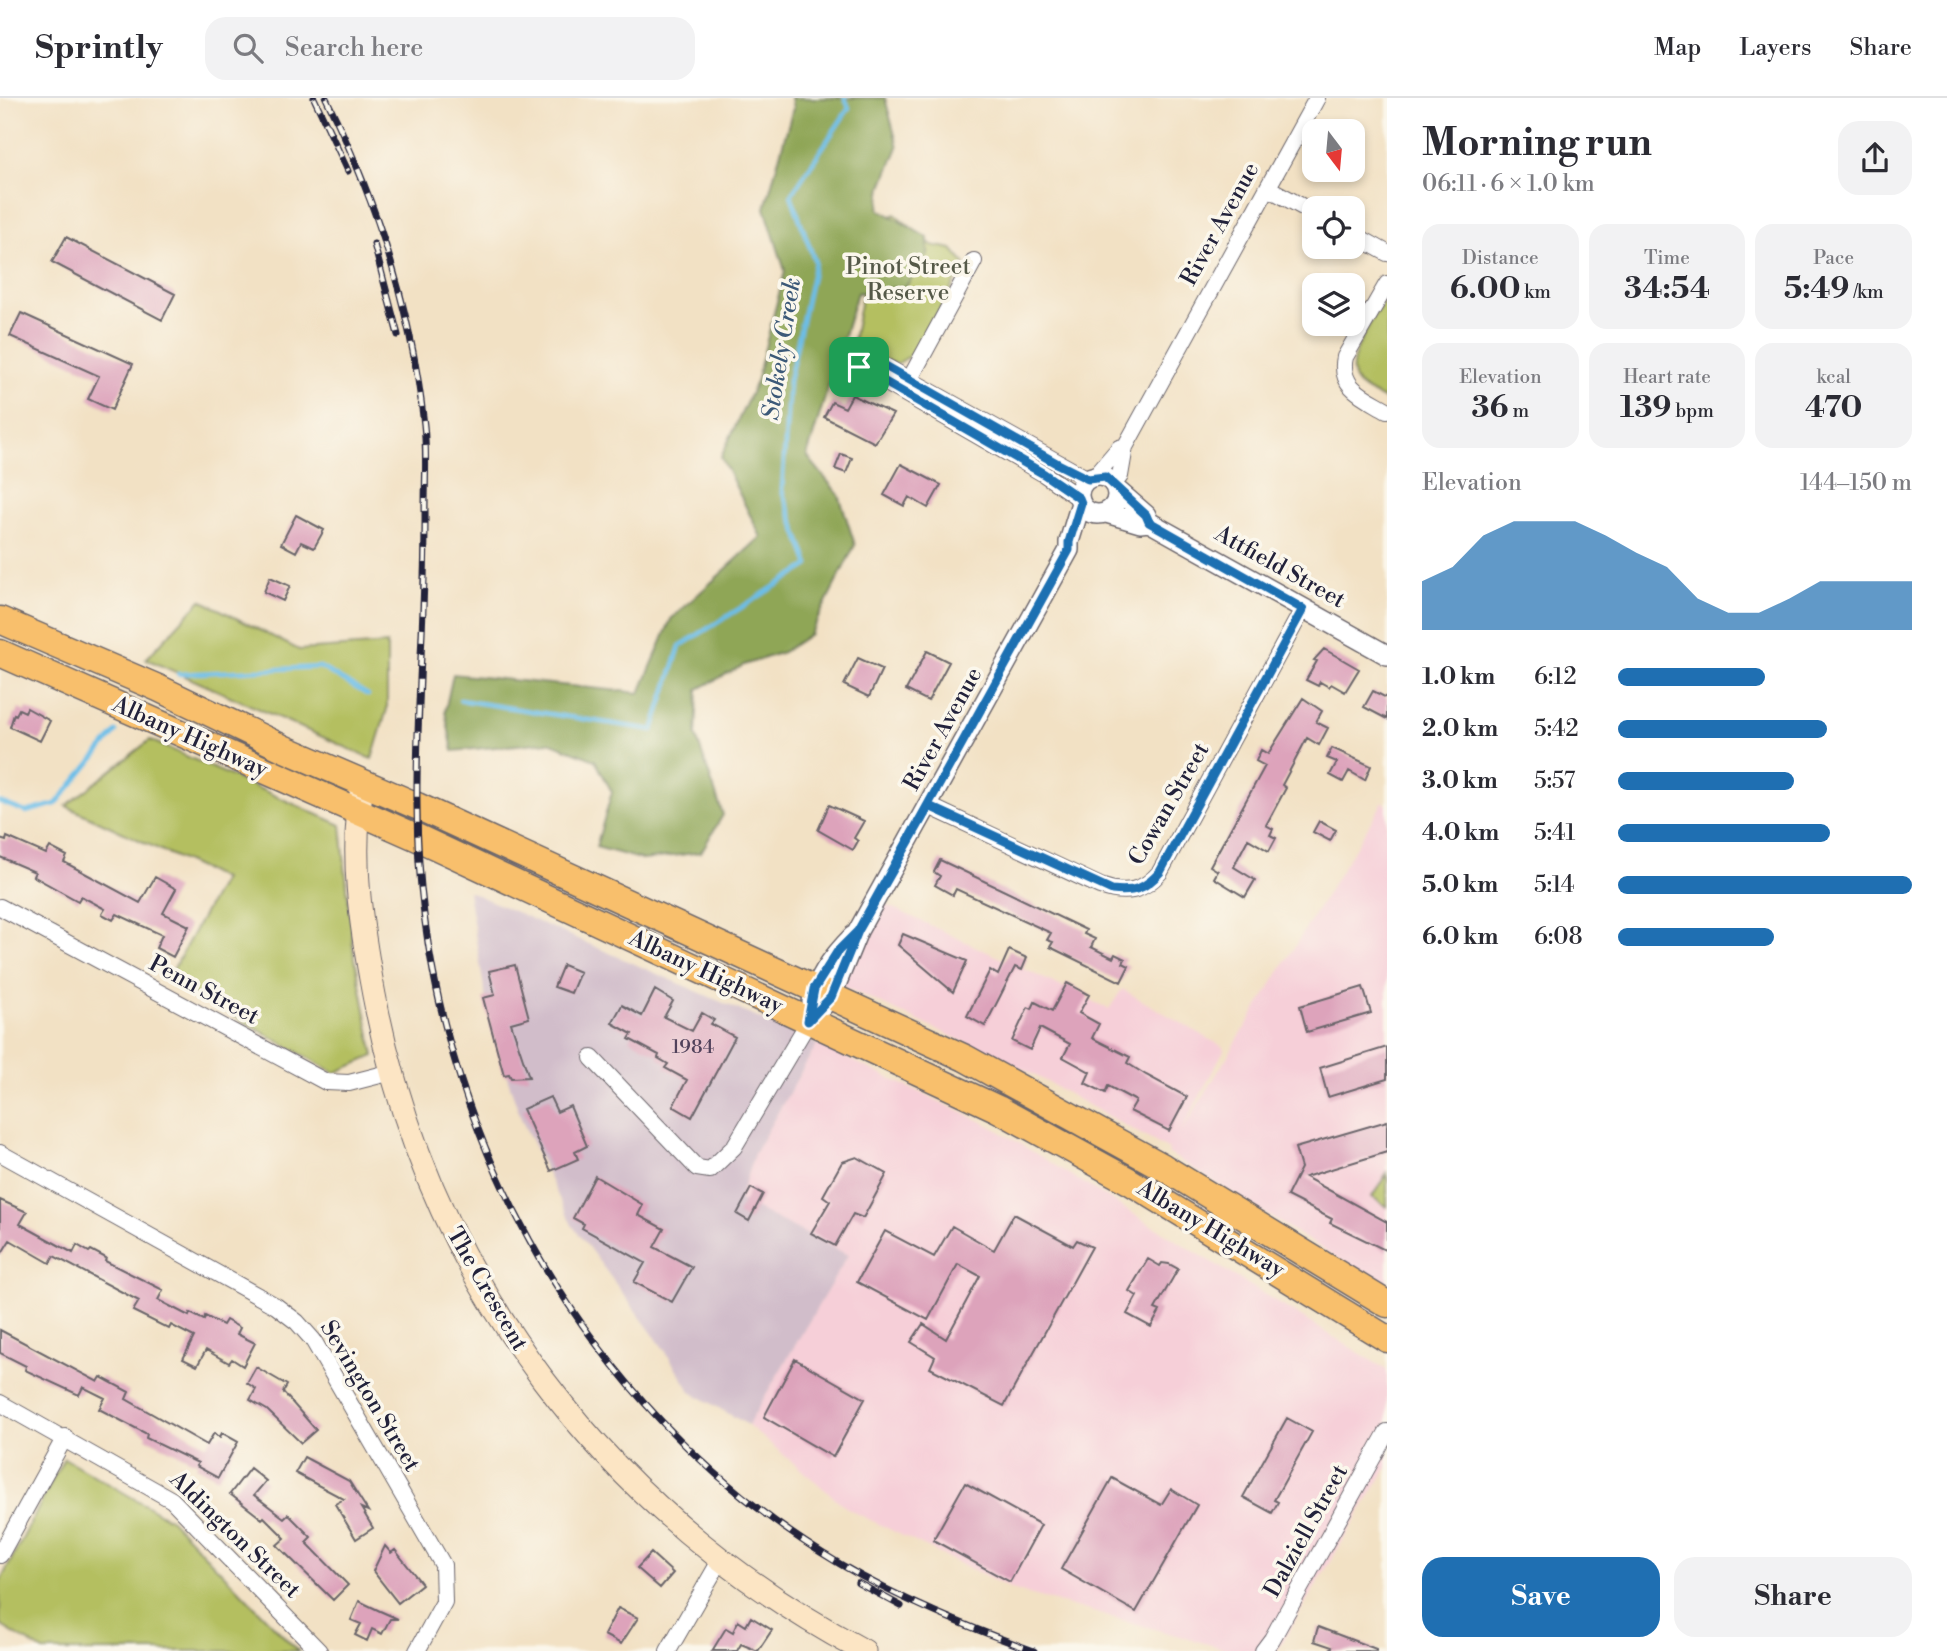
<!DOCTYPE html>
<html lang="en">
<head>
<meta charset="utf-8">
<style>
	body { margin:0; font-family:"Libre Bodoni",serif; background:#f2f2f3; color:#2b2b33; height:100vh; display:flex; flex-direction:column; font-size:26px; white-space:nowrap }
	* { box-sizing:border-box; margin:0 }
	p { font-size:23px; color:#7c7c81 }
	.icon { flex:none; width:38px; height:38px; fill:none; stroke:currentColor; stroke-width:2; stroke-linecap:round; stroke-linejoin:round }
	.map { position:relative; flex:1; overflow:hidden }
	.side { display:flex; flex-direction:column; background:#fff; width:560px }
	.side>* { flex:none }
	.needle { width:46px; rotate:164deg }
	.controls { position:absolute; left:1302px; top:21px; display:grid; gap:14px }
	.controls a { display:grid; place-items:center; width:63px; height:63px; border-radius:14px; background:#fff; box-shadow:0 4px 10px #0003; font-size:35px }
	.pin { position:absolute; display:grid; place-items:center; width:60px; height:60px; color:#fff; margin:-30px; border-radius:14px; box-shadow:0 4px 10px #0006 }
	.round { display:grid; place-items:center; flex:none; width:74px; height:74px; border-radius:21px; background:#f2f2f3 }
	.headline { display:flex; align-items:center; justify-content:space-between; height:119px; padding:0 35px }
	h1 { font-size:38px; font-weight:700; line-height:52px }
	.metrics { display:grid; grid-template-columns:repeat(3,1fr); gap:10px; height:119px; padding:7px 35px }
	.metrics div { display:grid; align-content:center; border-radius:18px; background:#f2f2f3; text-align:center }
	.metrics b { font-size:30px; font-weight:700 }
	.metrics small { font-size:19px; font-weight:400 }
	.metrics p { font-size:19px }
	.chart { height:196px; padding:14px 35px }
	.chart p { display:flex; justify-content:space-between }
	.chart svg { width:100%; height:126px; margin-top:7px; fill:#1f6fb2; opacity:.7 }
	.cta { display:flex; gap:14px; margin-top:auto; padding:14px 35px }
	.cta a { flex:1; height:80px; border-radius:21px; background:#1f6fb2; color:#fff; font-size:28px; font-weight:700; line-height:80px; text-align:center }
	.cta a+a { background:#f2f2f3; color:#2b2b33 }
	ul { padding:0 35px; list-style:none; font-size:23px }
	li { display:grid; grid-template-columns:112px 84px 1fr; align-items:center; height:52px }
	li i { height:18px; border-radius:9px; background:#1f6fb2 }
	header { display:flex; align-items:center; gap:42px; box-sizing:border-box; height:98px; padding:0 35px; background:#fff; border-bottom:2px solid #e1e1e2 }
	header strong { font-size:33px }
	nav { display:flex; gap:38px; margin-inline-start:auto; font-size:24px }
	.search { width:490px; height:63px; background:#f2f2f3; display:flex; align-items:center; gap:18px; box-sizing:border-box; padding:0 24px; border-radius:21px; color:#7c7c81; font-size:26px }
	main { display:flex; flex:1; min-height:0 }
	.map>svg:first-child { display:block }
	.built { fill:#f6cfd8 }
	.industrial { fill:#d1bdca }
	.green { fill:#b4bf61; stroke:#6b704e; stroke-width:2 }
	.forest { fill:#8fa657; stroke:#586449; stroke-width:2 }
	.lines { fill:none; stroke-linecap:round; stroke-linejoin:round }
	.stream { stroke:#6cbee8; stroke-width:4.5 }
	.building { fill:#dda3bb }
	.minor-casing { stroke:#6b656b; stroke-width:18 }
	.tertiary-casing { stroke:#6b656b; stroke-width:22 }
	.secondary-casing { stroke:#6b656b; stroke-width:25 }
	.trunk-casing { stroke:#6b656b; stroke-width:29 }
	.minor { stroke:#fff; stroke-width:16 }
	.tertiary { stroke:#fff; stroke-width:19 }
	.secondary { stroke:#fce5c4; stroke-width:23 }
	.trunk { stroke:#f8bf6c; stroke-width:26 }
	.rail-casing { stroke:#22223b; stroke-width:7 }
	.rail { stroke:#fbf7ec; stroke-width:4.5; stroke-dasharray:13; stroke-linecap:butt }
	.route-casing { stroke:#fff; stroke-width:14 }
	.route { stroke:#1f6fb2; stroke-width:9 }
	.labels { text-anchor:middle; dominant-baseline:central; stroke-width:7; stroke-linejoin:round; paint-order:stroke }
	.number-label { font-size:19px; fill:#51425b }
	.street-label { font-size:23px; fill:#22223b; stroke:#fbf7ec }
	.park-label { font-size:23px; fill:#555948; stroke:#fbf7ec }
	.water-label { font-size:24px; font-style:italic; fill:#3c5978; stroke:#fbf7ec }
</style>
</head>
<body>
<header>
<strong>Sprintly</strong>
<div class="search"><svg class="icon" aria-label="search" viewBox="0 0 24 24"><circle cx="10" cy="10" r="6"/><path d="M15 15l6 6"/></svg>Search here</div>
<nav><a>Map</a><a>Layers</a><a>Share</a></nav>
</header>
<main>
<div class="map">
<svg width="1387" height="1553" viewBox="0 0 1387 1553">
	<rect width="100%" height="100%" fill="#fbf7ec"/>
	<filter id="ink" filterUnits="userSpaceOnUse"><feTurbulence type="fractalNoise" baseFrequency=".0143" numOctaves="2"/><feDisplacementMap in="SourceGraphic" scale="14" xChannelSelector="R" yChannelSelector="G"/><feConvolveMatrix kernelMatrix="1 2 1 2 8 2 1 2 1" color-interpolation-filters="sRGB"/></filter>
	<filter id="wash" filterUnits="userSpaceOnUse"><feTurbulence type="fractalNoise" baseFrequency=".00686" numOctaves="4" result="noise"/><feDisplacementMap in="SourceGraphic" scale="28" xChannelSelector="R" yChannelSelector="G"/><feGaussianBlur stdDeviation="1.57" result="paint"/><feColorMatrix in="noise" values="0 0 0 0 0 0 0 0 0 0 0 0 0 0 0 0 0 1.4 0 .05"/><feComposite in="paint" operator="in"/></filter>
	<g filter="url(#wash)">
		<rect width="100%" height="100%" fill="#f2e1c4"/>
		<path class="built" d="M 1383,704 L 1387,707 L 1387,1191 L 1168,1055 L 1169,1052 L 1029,974 L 830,882 L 874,801 L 1109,911 L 1122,891 L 1225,950 L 1180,1036 Z
			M 817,946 L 991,1028 L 1387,1272 L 1387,1369 L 1277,1553 L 1233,1553 L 1011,1491 L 848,1411 L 748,1327 L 848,1157 L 739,1103 L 754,1056 Z"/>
		<path class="industrial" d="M 468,793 L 817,946 L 754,1056 L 739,1102 L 848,1157 L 748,1327 L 691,1294 L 664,1251 L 572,1127 L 522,1023 L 491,932 Z"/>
		<path class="green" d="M 895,116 L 932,147 L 952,151 L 965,166 L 916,254 L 897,266 L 865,257 L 853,243 L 875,126 Z
			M 1387,197 L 1387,303 C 1378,298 1366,294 1358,286 C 1339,266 1376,217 1387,197 Z
			M 201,502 L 299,552 L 387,546 L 387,611 L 372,661 L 146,561 Z
			M 150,642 L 341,727 L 353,850 L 374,958 L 335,975 L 168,881 L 223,781 L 66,708 Z
			M 1387,1075 L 1387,1109 L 1372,1099 Z
			M 64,1360 L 171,1422 L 298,1553 L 43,1553 L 0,1527 L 0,1484 Z"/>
		<path class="forest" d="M 791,0 L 885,0 L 898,49 L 882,88 L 879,111 L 928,140 L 928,156 L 906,188 L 857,195 L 807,358 L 839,397 L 855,447 L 810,536 L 783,554 L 744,567 L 698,591 L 696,638 L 723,717 L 701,754 L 644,762 L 596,749 L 612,694 L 595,662 L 549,644 L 453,653 L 445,613 L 453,576 L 640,595 L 671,521 L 761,439 L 721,359 L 756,284 L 785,173 L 765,110 L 793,10 Z"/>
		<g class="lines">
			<path class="stream" d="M 178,576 L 320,569 L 368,597
				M 460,602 L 653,632 L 680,548 L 809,467 L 782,393 L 789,283 L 815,164 L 791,97 L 849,10 L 845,0
				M 0,704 L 26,714 L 56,706 L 116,634"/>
		</g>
		<g id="blocks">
			<path class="building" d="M 66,139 L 175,196 L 162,222 L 52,164 Z
				M 21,215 L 133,266 L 112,312 L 88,301 L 99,278 L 10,238 Z
				M 852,297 L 893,316 L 875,345 L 824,319 L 832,304 L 845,310 Z
				M 841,356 L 852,360 L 846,375 L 835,371 Z
				M 901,366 L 941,387 L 928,410 L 909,399 L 904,408 L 884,397 Z
				M 296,417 L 324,432 L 314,450 L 301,444 L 296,454 L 281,446 Z
				M 270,479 L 290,488 L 283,503 L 264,494 Z
				M 1324,551 L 1359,571 L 1345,594 L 1331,586 L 1329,589 L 1320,584 L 1318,588 L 1306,582 L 1317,563 L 1314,562 Z
				M 927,553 L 949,564 L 928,603 L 906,592 Z
				M 858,560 L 882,571 L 869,599 L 844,587 Z
				M 1373,593 L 1387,600 L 1387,621 L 1364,609 Z
				M 1303,600 L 1322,613 L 1316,624 L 1328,630 L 1319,647 L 1307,640 L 1282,687 L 1286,690 L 1266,727 L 1273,731 L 1270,737 L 1276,740 L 1269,753 L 1248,741 L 1237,762 L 1234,769 L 1255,782 L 1245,799 L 1214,780 L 1218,773 L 1210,768 L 1265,668 L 1256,663 L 1261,652 L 1268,656 Z
				M 27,610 L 50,623 L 40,643 L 10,629 L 14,616 L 16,617 L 19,611 L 25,614 Z
				M 1332,650 L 1371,668 L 1365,682 L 1349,673 L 1343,684 L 1330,677 L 1337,664 L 1327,660 Z
				M 829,707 L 864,723 L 854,740 L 858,743 L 853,752 L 818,732 Z
				M 1319,723 L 1336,732 L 1330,743 L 1313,734 Z
				M 7,739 L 46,756 L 50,749 L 67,758 L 64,764 L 140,805 L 155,779 L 176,791 L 163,815 L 189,828 L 173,859 L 156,850 L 162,837 L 117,816 L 113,822 L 102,816 L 105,811 L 81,798 L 78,803 L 33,778 L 35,774 L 0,759 L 0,741 L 6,743 Z
				M 940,762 L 1086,832 L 1084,836 L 1095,841 L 1091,849 L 1113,860 L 1115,856 L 1125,861 L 1123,865 L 1129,868 L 1121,884 L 1050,849 L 1053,844 L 1047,842 L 1051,835 L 956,791 L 953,797 L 935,787 L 940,778 L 934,774 Z
				M 903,836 L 967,863 L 953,894 L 898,847 Z
				M 1009,852 L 1027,860 L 1022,872 L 1015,869 L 985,928 L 967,918 L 990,872 L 998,877 Z
				M 515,867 L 529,920 L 511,925 L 529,979 L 511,980 L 509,976 L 504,977 L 483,900 L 495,897 L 489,873 Z
				M 563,867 L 580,874 L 571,895 L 554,889 Z
				M 1067,885 L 1089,897 L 1079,915 L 1099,926 L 1092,940 L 1130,959 L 1127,965 L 1146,977 L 1187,999 L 1169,1033 L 1130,1013 L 1136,1003 L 1108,988 L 1105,995 L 1085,985 L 1090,974 L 1063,959 L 1070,946 L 1040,930 L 1030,952 L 1012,943 L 1028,909 L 1032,911 L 1035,904 L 1052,913 Z
				M 1363,889 L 1371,915 L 1307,934 L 1300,908 Z
				M 655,892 L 673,903 L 664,919 L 692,933 L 702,915 L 714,922 L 711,926 L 735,939 L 692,1019 L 673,1008 L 687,982 L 665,970 L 668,966 L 658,960 L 659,957 L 629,941 L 632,936 L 612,925 L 622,907 L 642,918 Z
				M 1387,949 L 1387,981 L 1328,999 L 1320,970 Z
				M 550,999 L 557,1014 L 570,1008 L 587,1048 L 575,1054 L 578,1061 L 551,1073 L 523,1011 Z
				M 1387,1023 L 1387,1054 L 1305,1079 L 1387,1124 L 1387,1153 L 1330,1125 L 1332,1121 L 1287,1098 L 1301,1070 L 1295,1050 Z
				M 857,1059 L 887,1076 L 863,1120 L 853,1116 L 835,1148 L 811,1135 L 830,1103 L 823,1098 L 842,1064 Z
				M 595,1078 L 643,1107 L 638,1117 L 664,1131 L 654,1149 L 692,1169 L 672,1204 L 634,1184 L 645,1165 L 582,1130 L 584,1126 L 573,1120 Z
				M 751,1090 L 763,1096 L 749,1123 L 737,1116 Z
				M 0,1102 L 27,1114 L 20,1126 L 73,1155 L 77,1147 L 89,1154 L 91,1152 L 106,1160 L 105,1163 L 163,1192 L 158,1202 L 189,1218 L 190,1215 L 204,1222 L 205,1218 L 223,1227 L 226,1222 L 240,1230 L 237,1236 L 255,1245 L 243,1268 L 232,1261 L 229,1265 L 206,1252 L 197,1268 L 183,1261 L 194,1239 L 171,1227 L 169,1231 L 133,1213 L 139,1203 L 54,1158 L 50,1165 L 10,1142 L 0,1158 Z
				M 1014,1116 L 1073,1148 L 1077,1142 L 1092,1149 L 1004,1308 L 930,1270 L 935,1259 L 911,1244 L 923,1226 L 946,1241 L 980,1178 L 958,1166 L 928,1222 L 857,1184 L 885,1133 L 934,1159 L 952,1128 L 994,1152 Z
				M 1148,1161 L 1160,1168 L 1162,1165 L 1169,1166 L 1178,1171 L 1155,1211 L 1160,1213 L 1151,1229 L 1127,1216 L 1137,1198 L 1129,1193 Z
				M 0,1232 L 98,1284 L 101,1279 L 129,1294 L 126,1301 L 207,1347 L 214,1335 L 220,1339 L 222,1335 L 238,1344 L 218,1380 L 196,1368 L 198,1365 L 146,1340 L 147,1336 L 99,1311 L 105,1300 L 83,1289 L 79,1297 L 25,1272 L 26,1268 L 0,1255 Z
				M 795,1261 L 865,1301 L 833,1359 L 764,1319 Z
				M 256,1269 L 287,1287 L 283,1294 L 316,1332 L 301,1345 L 267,1312 L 250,1302 L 256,1291 L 247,1285 Z
				M 1287,1320 L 1312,1334 L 1274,1402 L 1278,1404 L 1272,1415 L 1243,1399 Z
				M 304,1359 L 349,1383 L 368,1413 L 361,1410 L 373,1430 L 356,1441 L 335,1406 L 344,1401 L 295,1375 Z
				M 250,1370 L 266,1383 L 254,1397 L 284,1420 L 288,1416 L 311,1439 L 306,1444 L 348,1487 L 333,1502 L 277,1447 L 285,1440 L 264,1419 L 262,1421 L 230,1396 Z
				M 1112,1380 L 1161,1407 L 1171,1391 L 1197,1407 L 1136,1514 L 1061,1471 Z
				M 965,1385 L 1041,1427 L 1010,1484 L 933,1442 Z
				M 385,1448 L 391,1455 L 395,1452 L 422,1486 L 398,1505 L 373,1473 Z
				M 651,1455 L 673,1475 L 660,1490 L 637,1470 Z
				M 359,1503 L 380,1513 L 398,1521 L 390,1521 L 382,1536 L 372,1531 L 367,1543 L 355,1537 L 361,1526 L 351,1522 Z
				M 618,1510 L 638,1520 L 621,1546 L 604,1537 Z
				M 751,1519 L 772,1532 L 758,1553 L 741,1546 L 737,1553 L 712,1553 L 726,1530 L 733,1534 L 738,1523 L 746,1528 Z
				M 1318,1529 L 1376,1551 L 1376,1553 L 1330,1553 L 1332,1549 L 1314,1543 Z"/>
		</g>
	</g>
	<g filter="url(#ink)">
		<use href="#blocks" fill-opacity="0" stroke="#6b656b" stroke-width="2"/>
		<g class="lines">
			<defs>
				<path id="minor" d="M 1268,90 L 1314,115
					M 1353,136 L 1387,155
					M 1387,186 L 1345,259 C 1338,290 1365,299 1387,312
					M 905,290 L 974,163
					M 1095,378 L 1119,350 L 1125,349
					M 1114,386 L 1120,378 L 1125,349 L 1317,0
					M 1079,400 L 1044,376 L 859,269 L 865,257 L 1088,381
					M 929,708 L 1100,788 C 1125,797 1143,794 1160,774 L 1303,511
					M 0,809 L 326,984 L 349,985 L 392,974
					M 592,960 L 697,1070 L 710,1072 L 734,1049 L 809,923
					M 0,1055 L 276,1208 L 297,1224 L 313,1242 L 443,1467 L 444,1504 L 417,1553
					M 0,1305 L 172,1402 L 319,1553
					M 0,1457 L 65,1339
					M 668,1553 L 721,1461
					M 1263,1553 L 1272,1541 L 1387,1334"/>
				<path id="tertiary" d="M1079 397a19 19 0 1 1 38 0a19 19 0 1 1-38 0Z
					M 1116,391 L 1146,417 L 1149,424
					M 1106,415 L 1140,425 L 1149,424 L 1387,557
					M 812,904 C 817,879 835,856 853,838
					M 809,923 L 831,899 L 858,833 L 1069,452 L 1069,444 L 1081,405"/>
				<path id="secondary" d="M 363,685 C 349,754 361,829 374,897 C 429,1184 607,1417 864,1553"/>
				<path id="trunk" d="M 0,522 L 158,590 L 285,651 L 417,708 L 965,960 L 1163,1069 L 1387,1206
					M 0,555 L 418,740 L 998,1011 L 1129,1083 L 1387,1241"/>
			</defs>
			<use href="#minor" class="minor-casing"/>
			<use href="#tertiary" class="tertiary-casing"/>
			<use href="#secondary" class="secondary-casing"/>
			<use href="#trunk" class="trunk-casing"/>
			<use href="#minor" class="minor"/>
			<use href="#tertiary" class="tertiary"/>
			<use href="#secondary" class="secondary"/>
			<use href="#trunk" class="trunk"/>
			<defs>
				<path id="rail" d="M 314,0 L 348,73
					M 326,0 C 376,102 412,213 424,327 C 427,354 425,383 425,410 C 426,509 416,608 417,707 C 418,1012 575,1309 840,1466 C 901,1502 968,1529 1034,1553
					M 374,146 L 398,237
					M 858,1485 L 901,1508"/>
			</defs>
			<use href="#rail" class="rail-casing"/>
			<use href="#rail" class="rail"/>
		</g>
	</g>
	<g class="lines" filter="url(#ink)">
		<defs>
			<path id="route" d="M 859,269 L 1044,376 L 1079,400 L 1081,405 L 1069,444 L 1069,452 L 858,833 L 831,899 L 808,923 L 814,891 L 838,853 L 858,833 L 929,708 L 1112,792 C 1134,795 1146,790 1160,774 L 1303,511 L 1149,424 L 1146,417 L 1105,379 L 1088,381 L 1058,366 L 866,257 L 859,269"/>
		</defs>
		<use href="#route" class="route-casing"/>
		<use href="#route" class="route"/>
	</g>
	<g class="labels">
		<g class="number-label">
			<text x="693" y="949">1984</text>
		</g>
		<g class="street-label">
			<text transform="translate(1220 126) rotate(-61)">River Avenue</text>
			<text transform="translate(1280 469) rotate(29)">Attfield Street</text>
			<text transform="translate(943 631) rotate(-61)">River Avenue</text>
			<text transform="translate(190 639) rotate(24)">Albany Highway</text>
			<text transform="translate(1169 706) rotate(-60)">Cowan Street</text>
			<text transform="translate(706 874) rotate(25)">Albany Highway</text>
			<text transform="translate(204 892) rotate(28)">Penn Street</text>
			<text transform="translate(1211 1131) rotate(31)">Albany Highway</text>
			<text transform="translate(487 1191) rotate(60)">The Crescent</text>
			<text transform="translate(370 1298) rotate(59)">Sevington Street</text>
			<text transform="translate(1306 1433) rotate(-61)">Dalziell Street</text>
			<text transform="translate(235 1437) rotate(44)">Aldington Street</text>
		</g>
		<g class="park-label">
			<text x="908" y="169">Pinot Street<tspan x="908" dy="26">Reserve</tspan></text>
		</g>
		<g class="water-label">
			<text transform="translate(782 251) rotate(-81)">Stokely Creek</text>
		</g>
	</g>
</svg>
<div class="controls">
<a><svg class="needle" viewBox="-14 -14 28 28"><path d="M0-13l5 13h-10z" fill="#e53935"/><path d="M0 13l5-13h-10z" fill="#7c7c81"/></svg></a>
<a><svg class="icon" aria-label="locate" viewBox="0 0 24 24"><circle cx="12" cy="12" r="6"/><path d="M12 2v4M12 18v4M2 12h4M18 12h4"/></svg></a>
<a><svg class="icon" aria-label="layers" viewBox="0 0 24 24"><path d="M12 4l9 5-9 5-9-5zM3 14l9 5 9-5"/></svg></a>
</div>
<div class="pin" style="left:859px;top:269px;background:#1e9e55"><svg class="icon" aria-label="arrive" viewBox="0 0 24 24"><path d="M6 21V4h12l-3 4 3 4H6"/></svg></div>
</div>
<section class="side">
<div class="headline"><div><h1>Morning run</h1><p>06:11 · 6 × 1.0 km</p></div><a class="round"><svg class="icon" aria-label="share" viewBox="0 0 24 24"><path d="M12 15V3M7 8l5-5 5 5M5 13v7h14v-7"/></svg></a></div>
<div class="metrics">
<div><p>Distance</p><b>6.00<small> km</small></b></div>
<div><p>Time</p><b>34:54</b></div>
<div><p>Pace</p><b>5:49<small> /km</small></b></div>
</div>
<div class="metrics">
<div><p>Elevation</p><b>36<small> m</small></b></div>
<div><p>Heart rate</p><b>139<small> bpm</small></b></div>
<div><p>kcal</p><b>470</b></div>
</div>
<div class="chart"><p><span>Elevation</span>144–150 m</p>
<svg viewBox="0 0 160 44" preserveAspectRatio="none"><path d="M0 44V27L10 22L20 11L30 6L40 6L50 6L60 11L70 17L80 22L90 33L100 38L110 38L120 33L130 27L140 27L150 27L160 27V44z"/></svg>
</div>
<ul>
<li><b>1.0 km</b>6:12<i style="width:50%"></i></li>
<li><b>2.0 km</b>5:42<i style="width:71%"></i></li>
<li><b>3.0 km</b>5:57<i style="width:60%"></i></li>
<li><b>4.0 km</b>5:41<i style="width:72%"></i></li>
<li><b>5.0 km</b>5:14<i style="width:100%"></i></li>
<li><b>6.0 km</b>6:08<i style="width:53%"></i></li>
</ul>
<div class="cta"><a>Save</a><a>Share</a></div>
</section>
</main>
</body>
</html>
